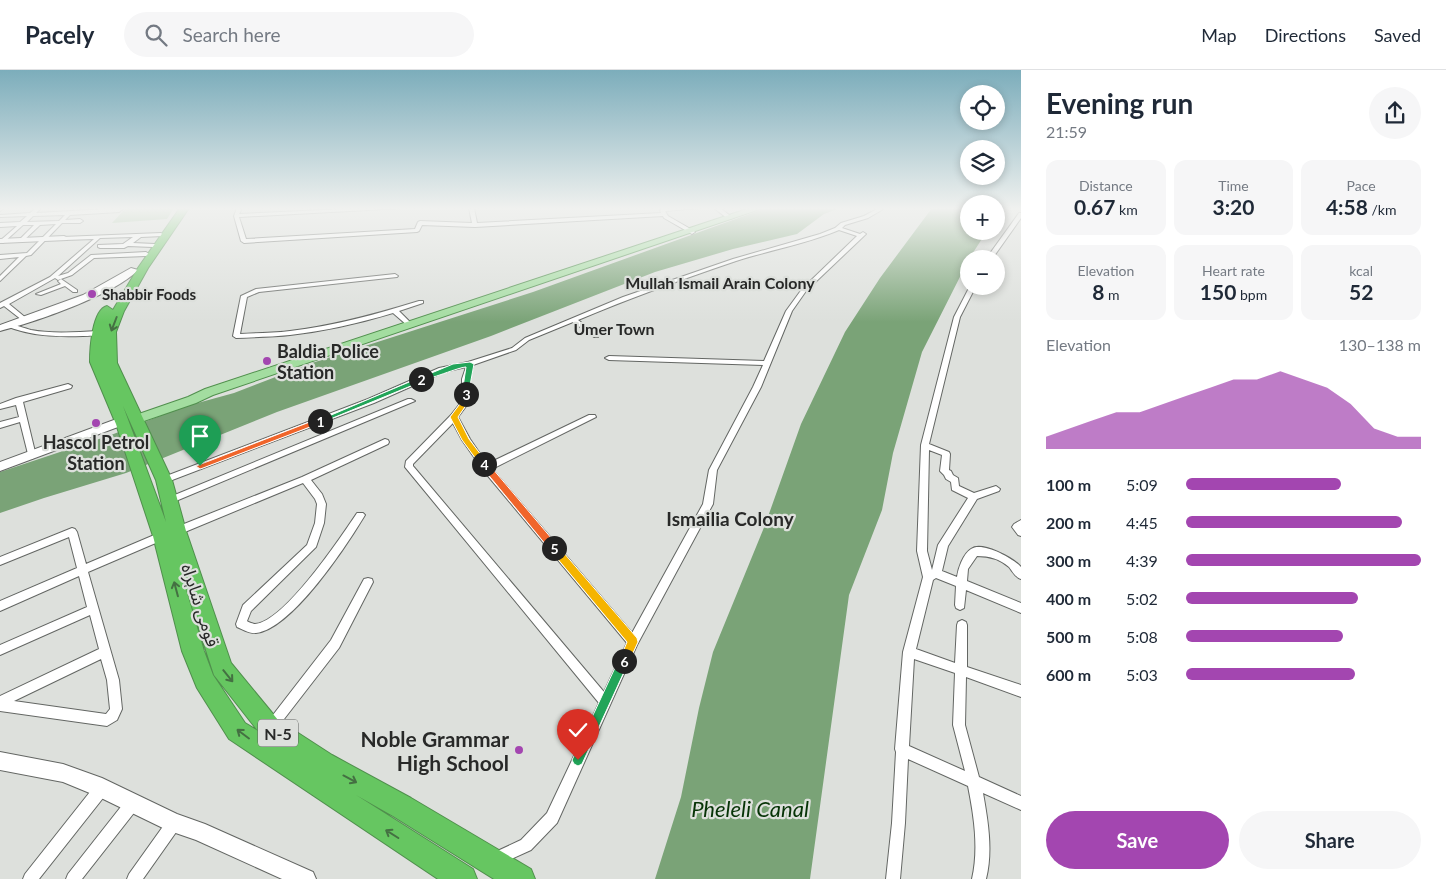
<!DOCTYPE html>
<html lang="en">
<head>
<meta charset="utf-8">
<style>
	body { margin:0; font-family:Lato,"Noto Sans Arabic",sans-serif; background:#f6f6f7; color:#1f2937; height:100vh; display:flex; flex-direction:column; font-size:19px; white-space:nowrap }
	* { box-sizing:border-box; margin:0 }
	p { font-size:16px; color:#747a83 }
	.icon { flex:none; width:28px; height:28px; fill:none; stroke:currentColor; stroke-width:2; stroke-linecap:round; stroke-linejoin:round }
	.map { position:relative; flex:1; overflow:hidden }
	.panel { display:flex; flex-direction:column; background:#fff; width:425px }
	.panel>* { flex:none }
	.fabs { position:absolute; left:960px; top:15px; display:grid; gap:10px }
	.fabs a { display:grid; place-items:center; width:45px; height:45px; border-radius:50%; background:#fff; box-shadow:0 2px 8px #0003; font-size:25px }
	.pin { position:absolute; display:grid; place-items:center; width:42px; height:42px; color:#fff; margin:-51px -21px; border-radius:50% 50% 50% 0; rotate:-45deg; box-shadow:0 0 5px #0007 }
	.pin .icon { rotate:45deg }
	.km { position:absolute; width:25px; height:25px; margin:-12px; border-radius:50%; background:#222; color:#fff; font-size:14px; line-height:25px; text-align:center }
	.round { display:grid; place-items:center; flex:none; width:52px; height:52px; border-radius:26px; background:#f6f6f7 }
	.headline { display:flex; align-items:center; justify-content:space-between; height:85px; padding:0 25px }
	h1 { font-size:28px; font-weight:700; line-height:38px }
	.metrics { display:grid; grid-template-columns:repeat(3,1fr); gap:8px; height:85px; padding:5px 25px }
	.metrics div { display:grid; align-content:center; border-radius:12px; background:#f6f6f7; text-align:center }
	.metrics b { font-size:21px; font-weight:700 }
	.metrics small { font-size:14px; font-weight:400 }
	.metrics p { font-size:14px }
	.chart { height:140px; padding:10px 25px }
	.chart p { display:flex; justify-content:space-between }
	.chart svg { width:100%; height:90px; margin-top:5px; fill:#a346b0; opacity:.7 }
	.cta { display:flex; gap:10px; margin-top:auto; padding:10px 25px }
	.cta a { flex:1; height:58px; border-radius:30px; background:#a346b0; color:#fff; font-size:20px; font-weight:700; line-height:58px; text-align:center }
	.cta a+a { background:#f6f6f7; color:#1f2937 }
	ul { padding:0 25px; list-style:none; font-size:16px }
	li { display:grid; grid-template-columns:80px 60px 1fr; align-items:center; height:38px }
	li i { height:12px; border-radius:6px; background:#a346b0 }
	header { display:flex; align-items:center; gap:30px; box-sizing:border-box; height:70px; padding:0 25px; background:#fff; border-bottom:1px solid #e0e1e3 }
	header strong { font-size:24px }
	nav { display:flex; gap:28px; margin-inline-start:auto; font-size:18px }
	.search { width:350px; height:45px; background:#f6f6f7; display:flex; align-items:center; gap:12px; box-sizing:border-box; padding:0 18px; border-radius:28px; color:#747a83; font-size:19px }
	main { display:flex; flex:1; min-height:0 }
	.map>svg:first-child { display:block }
	.water { fill:#7aa377 }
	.building { fill:#94bd90 }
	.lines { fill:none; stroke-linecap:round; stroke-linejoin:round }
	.street-casing { stroke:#636663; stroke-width:2 }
	.secondary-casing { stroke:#636663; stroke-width:2 }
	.primary-casing { stroke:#508f4d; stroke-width:2 }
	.highway-casing { stroke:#508f4d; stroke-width:2 }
	.street { fill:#fff; fill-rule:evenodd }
	.secondary { fill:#fff; fill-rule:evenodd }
	.primary { fill:#a3dda0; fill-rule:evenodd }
	.highway { fill:#66c661; fill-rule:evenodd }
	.oneway { stroke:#447042 }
	.split-1 { fill:#f0652b; stroke:#fff }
	.split-2 { fill:#22a559; stroke:#fff }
	.split-3 { fill:#22a559; stroke:#fff }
	.split-4 { fill:#f5b400; stroke:#fff }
	.split-5 { fill:#f0652b; stroke:#fff }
	.split-6 { fill:#f5b400; stroke:#fff }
	.split-7 { fill:#22a559; stroke:#fff }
	.poi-dot { fill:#a346b0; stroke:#dde0dc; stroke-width:2 }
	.labels { text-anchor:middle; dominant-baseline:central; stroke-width:4.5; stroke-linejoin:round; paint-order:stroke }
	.far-poi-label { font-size:15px; font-weight:bold; fill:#282928; stroke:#dde0dc; text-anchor:start }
	.far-neighbourhood-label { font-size:16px; font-weight:bold; fill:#282928; stroke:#dde0dc }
	.shield { fill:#dde0dc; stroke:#5e605e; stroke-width:1 }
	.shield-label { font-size:16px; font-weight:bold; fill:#282928 }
	.poi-label { font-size:18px; font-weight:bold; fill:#282928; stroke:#dde0dc; text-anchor:start }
	.street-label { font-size:18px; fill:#282928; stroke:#dde0dc }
	.neighbourhood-label { font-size:19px; font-weight:bold; fill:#282928; stroke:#dde0dc }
	.near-poi-label { font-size:21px; font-weight:bold; fill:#282928; stroke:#dde0dc; text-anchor:end }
	.near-water-label { font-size:22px; font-style:italic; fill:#073407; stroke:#dde0dc }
</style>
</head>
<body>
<header>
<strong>Pacely</strong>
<div class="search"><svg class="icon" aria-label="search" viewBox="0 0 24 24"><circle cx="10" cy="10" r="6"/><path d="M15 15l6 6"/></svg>Search here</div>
<nav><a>Map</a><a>Directions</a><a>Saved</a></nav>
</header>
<main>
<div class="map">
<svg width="1021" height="809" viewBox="0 0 1021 809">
	<rect width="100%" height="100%" fill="#dde0dc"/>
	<path class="water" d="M 766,138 L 840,138 L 824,144 L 797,164 L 733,179 L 655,202 L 491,266 L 277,342 L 126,403 L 44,428 L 0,443 L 0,402 L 111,365 L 183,337 L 234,323 L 312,293 L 533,222 Z
		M 932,138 L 969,138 L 969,161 L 987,161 L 969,189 L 922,282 L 893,383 L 882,440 L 849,525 L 810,809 L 655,809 L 681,727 L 699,638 L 713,582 L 765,455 L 801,354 L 845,262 L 880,208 Z"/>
	<path class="building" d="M 126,138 L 174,138 L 167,149 L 112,153 Z"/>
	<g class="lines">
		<defs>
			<path id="street" d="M 36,138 L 41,138 L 36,143 L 124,138 L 119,142 L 70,145 L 65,150 L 80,149 L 83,151 L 80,153 L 62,153 L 31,185 L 26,186 L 0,211 L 0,206 L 19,187 L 0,189 L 0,185 L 27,183 L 56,154 L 40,155 L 22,172 L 20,171 L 20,169 L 34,155 L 23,155 L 3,173 L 1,172 L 1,170 L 17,156 L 0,157 L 0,153 L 20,152 L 27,146 L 0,147 L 0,145 L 30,143 ZM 65,145 L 59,151 L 27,152 L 33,146 Z
				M 237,138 L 242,138 L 239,144 L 365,138 L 404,138 L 239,147 L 246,169 L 415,159 L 418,152 L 420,151 L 472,153 L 469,138 L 474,138 L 477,153 L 661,143 L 660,140 L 662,139 L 700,138 L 665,141 L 668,146 L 694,161 L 695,162 L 692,164 L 664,148 L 663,146 L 475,157 L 422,155 L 419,161 L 417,162 L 244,173 L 241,171 L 234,146 Z
				M 714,138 L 720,138 L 733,148 L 728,149 Z
				M 879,138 L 885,138 L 868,148 L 845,155 L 842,158 L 860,164 L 863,162 L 866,164 L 806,221 L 792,241 L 761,317 L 717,400 L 713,434 L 637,575 L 557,753 L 531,780 L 496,796 L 491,794 L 489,789 L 491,784 L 521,770 L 547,743 L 599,633 L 405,397 L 406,391 L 451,345 L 462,331 L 462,309 L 466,297 L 444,302 L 374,333 L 167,412 L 164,413 L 160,410 L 161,408 L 368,329 L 439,298 L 468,292 L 512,278 L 525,268 L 623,227 L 733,189 L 820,164 L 835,158 L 841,153 L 864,146 ZM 839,160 L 857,166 L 802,219 L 786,241 L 764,291 L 609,286 L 605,288 L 609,290 L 763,295 L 753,317 L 709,400 L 703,434 L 632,563 L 492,399 L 596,347 L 595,345 L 589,345 L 487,394 L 470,369 L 458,347 L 470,331 L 470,309 L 473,295 L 516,280 L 529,270 L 573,252 L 594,267 L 598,267 L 598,265 L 578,250 C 630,228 683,209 736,191 C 770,180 806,174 839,160 ZM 453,353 L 462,370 L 483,400 L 627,573 L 604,622 L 413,396 L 413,394 Z
				M 1019,143 L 1021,143 L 1021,148 L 992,189 L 986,189 Z
				M 161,163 L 164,165 L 163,166 L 141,167 L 133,173 L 155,174 L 155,176 L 153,177 L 128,176 L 124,178 L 100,178 L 98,177 L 98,175 L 123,174 L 133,167 L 100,168 L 58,206 L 68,203 L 91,185 L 146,182 L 149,184 L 146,186 L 94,188 L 72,205 L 58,210 L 55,208 L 9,234 L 26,248 L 26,250 L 22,250 L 4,236 L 0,238 L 0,233 L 50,207 L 94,169 L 64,170 L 61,168 L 62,167 Z
				M 395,204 L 398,206 L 397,207 L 259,222 L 247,227 L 240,264 C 257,263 274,263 290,261 C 334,256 377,244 419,231 L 423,231 L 423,233 L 399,241 L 412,254 L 412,256 L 408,256 L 393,243 C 360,253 325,261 290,265 C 272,267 254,267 236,268 L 233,266 L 241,226 L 256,219 Z
				M 61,209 L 77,220 L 77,222 L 73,222 L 65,216 L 41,225 L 36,224 L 61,214 L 58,211 Z
				M 970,216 L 976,216 L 960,247 L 929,374 L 949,382 L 950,384 L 949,400 L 951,401 L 953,405 L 958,408 L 959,416 L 974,423 L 996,416 L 1000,419 L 999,421 L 977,429 L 948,476 L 942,501 L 957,507 C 958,499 963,484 971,479 C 982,471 1013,488 1021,497 L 1021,509 C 1015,507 1013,502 1009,497 C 1000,489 989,486 977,486 L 968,499 L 967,511 L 1021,533 L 1021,543 L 966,520 L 964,538 L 960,540 L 956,538 L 955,535 L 956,516 L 936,508 L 933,510 L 916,579 L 955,593 L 957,555 L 958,552 L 962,550 L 966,552 L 967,555 L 967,597 L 1021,615 L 1021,627 L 966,607 L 965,655 L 979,707 L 1021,726 L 1021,740 L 983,723 C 988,751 993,781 986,809 L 972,809 C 979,779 974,746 968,716 L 908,689 L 905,753 L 900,809 L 886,809 L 892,753 L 896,682 L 895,679 L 903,582 L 923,507 L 917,481 L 921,375 L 954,247 ZM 929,380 L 942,385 L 940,401 L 944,405 L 946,409 L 951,412 L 952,420 L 968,428 L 938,475 L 932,500 L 927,481 ZM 914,589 L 955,603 L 953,655 L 965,701 L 909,676 Z
				M 8,253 C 16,255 23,258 31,260 C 53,264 76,262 98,261 L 101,263 C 96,266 89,266 83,266 C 56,267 31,266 6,256 L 6,254 Z
				M 68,314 L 72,316 L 71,318 L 23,332 L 36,386 L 32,389 L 29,388 L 20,352 L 0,358 L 0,352 L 19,347 L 16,335 L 0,339 L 0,334 L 16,328 Z
				M 408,329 L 411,329 L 415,331 L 171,433 L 165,433 L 163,431 L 165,429 Z
				M 385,369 L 388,370 L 389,372 L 388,374 L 311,410 L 322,424 L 326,434 L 324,453 L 316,477 L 251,541 L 247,551 C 248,552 254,554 255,554 C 284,552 341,467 357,443 L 363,443 L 365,445 C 347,475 292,559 256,563 C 250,564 242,559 237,557 L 236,554 L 243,535 L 307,475 L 315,453 L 317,434 L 315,429 L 303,413 L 180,464 L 174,464 L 172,461 L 174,458 L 302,407 Z
				M 1021,450 L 1021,466 L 1018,465 L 1012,457 L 1014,454 Z
				M 72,458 L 75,459 L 77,462 L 86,494 L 159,463 L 165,463 L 167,466 L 165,469 L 88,502 L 119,610 L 122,639 L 117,650 L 107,656 L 0,641 L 0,626 L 99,579 L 90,545 L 0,585 L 0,575 L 87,537 L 79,506 L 0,541 L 0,531 L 77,498 L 69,467 L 0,495 L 0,487 ZM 101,589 L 107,610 L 110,639 L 106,644 L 14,631 Z
				M 368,508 L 372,509 L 373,512 L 339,578 L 274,662 L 270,664 L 266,662 L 264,658 L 266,654 L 331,570 L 364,509 Z
				M 102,711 L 107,713 L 109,718 L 107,723 L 39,809 L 23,809 L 25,804 L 97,713 Z
				M 132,727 L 137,729 L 139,734 L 137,739 L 82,809 L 66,809 L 68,804 L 127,729 Z
				M 174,746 L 179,748 L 181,753 L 179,758 L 143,809 L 127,809 L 129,804 L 169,748 Z"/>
			<path id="secondary" d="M 0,138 L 4,138 L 0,141 Z
				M 64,166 L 68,168 L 67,170 L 0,173 L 0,169 Z
				M 131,198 L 138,200 C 114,225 35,252 0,261 L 0,255 L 83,225 Z
				M 122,347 L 128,351 L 126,354 L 0,401 L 0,392 Z
				M 0,682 L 63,694 L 102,708 L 177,744 L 205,754 L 313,802 L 316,809 L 282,809 L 196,770 L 167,760 L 97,726 L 63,712 L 0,700 Z"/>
			<path id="primary" d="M 750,138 L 763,138 L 213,325 L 196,333 L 141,352 L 137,353 L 131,349 L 133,346 L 188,327 L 205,319 Z"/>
			<path id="highway" d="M 180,138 L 189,138 L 148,198 L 124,241 L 116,262 L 117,293 L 172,410 L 186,461 L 231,593 L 278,650 L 332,685 L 411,728 L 531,799 L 535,809 L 494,809 L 393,746 L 356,725 L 473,799 L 477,809 L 438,809 L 229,669 L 197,618 L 182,581 L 153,466 L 116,354 L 90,292 C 90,279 92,240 107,236 L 113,240 L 138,198 ZM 123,336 L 156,410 L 166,452 ZM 182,506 L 214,605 L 258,661 L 245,653 L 213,605 L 204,581 Z"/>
		</defs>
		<use href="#street" class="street-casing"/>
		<use href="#secondary" class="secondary-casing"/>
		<use href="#primary" class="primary-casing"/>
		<use href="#highway" class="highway-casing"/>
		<use href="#street" class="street"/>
		<use href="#secondary" class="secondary"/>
		<use href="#primary" class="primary"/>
		<use href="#highway" class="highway"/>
	</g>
	<defs><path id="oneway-shaft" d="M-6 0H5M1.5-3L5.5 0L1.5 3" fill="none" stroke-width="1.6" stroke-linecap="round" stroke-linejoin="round" transform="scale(1.25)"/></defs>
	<g class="oneway">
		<use href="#oneway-shaft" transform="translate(114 254) rotate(111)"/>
		<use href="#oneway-shaft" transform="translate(176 519) rotate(-105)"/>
		<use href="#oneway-shaft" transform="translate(228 606) rotate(51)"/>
		<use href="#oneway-shaft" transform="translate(243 664) rotate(-143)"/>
		<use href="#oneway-shaft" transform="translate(350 709) rotate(28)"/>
		<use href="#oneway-shaft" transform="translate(392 764) rotate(-148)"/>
	</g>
	<linearGradient id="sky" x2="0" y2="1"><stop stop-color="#7cadbb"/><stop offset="0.55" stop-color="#f0f1ef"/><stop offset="1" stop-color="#f0f1ef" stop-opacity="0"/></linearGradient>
	<rect width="1021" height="252" fill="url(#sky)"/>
	<path class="split-1" d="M 320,348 L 324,351 L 323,352 L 203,398 L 200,399 L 196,396 Z"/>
	<path class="split-2" d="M 421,307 L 423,308 L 423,311 L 323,352 L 317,351 Z"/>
	<path class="split-3" d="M 470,292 L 474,294 L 468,326 L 462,324 L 466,297 C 455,298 424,313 417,309 L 453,294 Z"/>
	<path class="split-4" d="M 466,322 L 469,324 L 469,331 L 458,347 L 469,369 L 488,394 L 484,397 L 481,396 L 462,370 L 450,347 L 462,331 L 462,324 Z"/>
	<path class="split-5" d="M 484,391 L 487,392 L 558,476 L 558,481 L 551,481 L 481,396 L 481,392 Z"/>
	<path class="split-6" d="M 554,475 L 558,476 L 637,568 L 638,572 L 628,594 L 620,594 L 619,591 L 627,572 L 551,481 L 550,478 Z"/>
	<path class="split-7" d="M 624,586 L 629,591 L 582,694 L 578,696 L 574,694 L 572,690 L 574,686 L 620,587 Z"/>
	<g class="poi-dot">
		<circle cx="92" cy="224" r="5"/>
		<circle cx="267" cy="291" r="5"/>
		<circle cx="96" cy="353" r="5"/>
		<circle cx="519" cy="680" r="5"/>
	</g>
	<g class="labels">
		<g class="far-poi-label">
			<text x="102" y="224">Shabbir Foods</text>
		</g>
		<g class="far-neighbourhood-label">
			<text x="720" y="212">Mullah Ismail Arain Colony</text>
			<text x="614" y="258">Umer Town</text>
		</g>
		<rect class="shield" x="258" y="649.5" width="40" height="27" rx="4"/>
		<g class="shield-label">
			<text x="278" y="663">N-5</text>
		</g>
		<g class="poi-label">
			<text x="277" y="281">Baldia Police<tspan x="277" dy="21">Station</tspan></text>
			<text x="96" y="372" text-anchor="middle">Hascol Petrol<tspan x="96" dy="21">Station</tspan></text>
		</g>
		<g class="street-label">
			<text transform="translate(201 535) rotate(72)">قومی شاہراہ</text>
		</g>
		<g class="neighbourhood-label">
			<text x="730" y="448">Ismailia Colony</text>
		</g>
		<g class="near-poi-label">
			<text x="509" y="668">Noble Grammar<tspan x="509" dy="24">High School</tspan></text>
		</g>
		<g class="near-water-label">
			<text x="750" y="738">Pheleli Canal</text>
		</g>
	</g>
</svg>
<div class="fabs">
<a><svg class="icon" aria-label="locate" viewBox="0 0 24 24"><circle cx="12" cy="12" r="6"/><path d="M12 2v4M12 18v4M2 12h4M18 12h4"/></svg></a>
<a><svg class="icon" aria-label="layers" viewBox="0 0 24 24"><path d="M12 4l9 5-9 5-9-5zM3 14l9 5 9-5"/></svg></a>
<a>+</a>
<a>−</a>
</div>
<div class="pin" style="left:200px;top:396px;background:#1e9e55"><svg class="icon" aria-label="arrive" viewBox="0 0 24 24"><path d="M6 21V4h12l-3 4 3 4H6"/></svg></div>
<div class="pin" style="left:578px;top:690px;background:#d93025"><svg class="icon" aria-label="check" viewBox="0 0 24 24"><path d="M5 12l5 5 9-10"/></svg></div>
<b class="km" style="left:320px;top:351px">1</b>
<b class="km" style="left:421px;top:309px">2</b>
<b class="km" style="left:466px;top:324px">3</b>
<b class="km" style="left:484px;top:394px">4</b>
<b class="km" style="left:554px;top:478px">5</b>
<b class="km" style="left:624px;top:591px">6</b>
</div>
<section class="panel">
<div class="headline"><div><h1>Evening run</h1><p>21:59</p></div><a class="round"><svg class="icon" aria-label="share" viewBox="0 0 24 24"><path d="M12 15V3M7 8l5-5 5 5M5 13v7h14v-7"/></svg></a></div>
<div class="metrics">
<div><p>Distance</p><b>0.67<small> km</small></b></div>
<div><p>Time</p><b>3:20</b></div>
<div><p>Pace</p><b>4:58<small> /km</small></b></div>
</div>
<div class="metrics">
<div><p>Elevation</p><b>8<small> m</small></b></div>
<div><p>Heart rate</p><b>150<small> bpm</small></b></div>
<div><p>kcal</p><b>52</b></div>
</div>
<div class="chart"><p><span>Elevation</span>130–138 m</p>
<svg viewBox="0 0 160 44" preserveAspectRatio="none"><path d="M0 44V38L10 34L20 30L30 26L40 26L50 22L60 18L70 14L80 10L90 10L100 6L110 10L120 14L130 22L140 34L150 38L160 38V44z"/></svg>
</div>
<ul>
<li><b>100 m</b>5:09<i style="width:66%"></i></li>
<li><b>200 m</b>4:45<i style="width:92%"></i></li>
<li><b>300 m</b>4:39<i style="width:100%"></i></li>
<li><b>400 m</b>5:02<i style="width:73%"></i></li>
<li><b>500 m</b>5:08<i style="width:67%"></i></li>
<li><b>600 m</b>5:03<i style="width:72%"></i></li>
</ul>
<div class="cta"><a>Save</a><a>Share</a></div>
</section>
</main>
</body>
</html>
